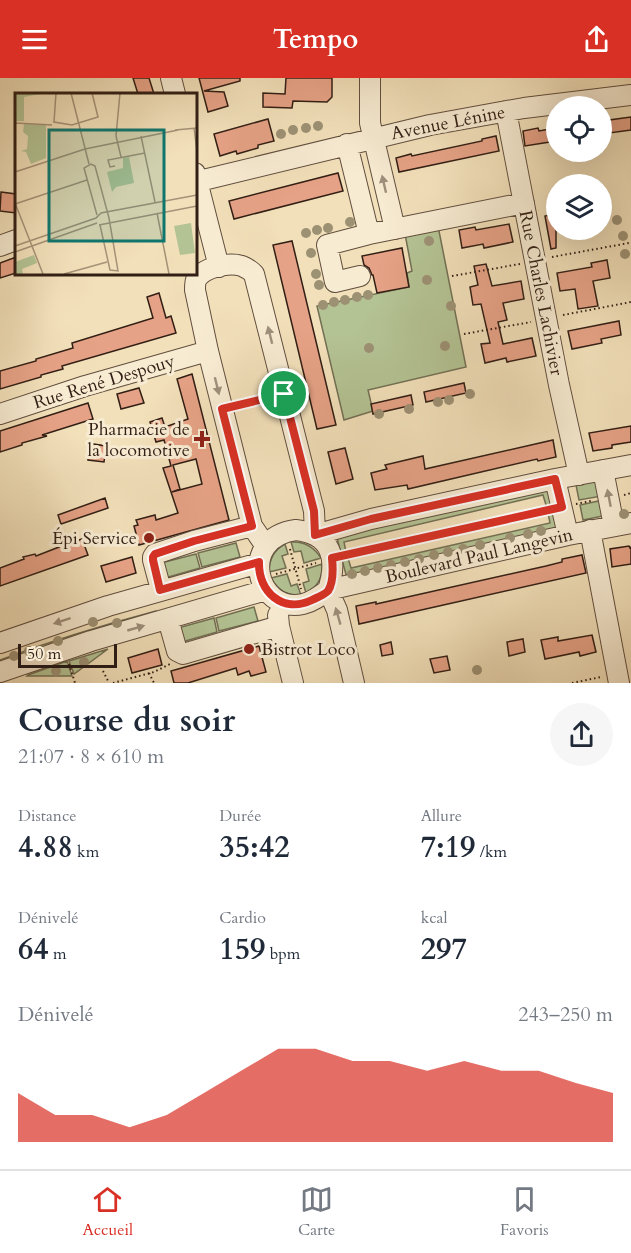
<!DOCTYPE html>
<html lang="fr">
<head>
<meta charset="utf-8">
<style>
	body { margin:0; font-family:Cardo,serif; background:#f6f6f7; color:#1f2937; height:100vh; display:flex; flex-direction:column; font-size:22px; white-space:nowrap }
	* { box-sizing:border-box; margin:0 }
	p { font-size:20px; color:#747a83 }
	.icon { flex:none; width:33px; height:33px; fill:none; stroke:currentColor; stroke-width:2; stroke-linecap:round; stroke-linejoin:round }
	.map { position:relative; height:605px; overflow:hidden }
	.side { display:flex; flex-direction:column; background:#fff; flex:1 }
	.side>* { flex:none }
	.controls { position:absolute; left:546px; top:18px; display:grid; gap:12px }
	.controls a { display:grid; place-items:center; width:66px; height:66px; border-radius:50%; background:#fff; box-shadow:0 6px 24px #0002; font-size:30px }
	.scale { position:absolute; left:18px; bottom:15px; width:99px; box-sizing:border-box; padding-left:6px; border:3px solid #311e14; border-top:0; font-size:16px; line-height:21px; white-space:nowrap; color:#311e14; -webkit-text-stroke:4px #f7ebd2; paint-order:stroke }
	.pin { position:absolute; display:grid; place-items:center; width:51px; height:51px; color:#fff; margin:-26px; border:3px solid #fff; border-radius:50%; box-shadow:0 2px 6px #0007 }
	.round { display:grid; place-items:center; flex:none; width:63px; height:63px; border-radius:32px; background:#f6f6f7 }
	.head { display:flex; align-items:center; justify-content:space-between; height:102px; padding:0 18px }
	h1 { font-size:33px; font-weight:800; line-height:45px }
	.metrics { display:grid; grid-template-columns:repeat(3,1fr); gap:9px; height:102px; padding:6px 18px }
	.metrics div { display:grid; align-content:center }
	.metrics b { font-size:30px; font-weight:800 }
	.metrics small { font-size:16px; font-weight:400 }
	.metrics p { font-size:16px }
	.chart { height:168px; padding:12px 18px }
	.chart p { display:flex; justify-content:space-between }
	.chart svg { width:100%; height:108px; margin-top:6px; fill:#d93025; opacity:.7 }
	header { display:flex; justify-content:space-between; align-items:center; height:78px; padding:0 18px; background:#d93025; color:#fff; font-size:27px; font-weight:800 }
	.tabs { display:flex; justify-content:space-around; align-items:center; height:84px; border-top:2px solid #e0e1e3; background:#fff; font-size:16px; color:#747a83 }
	.tabs a { display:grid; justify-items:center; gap:3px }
	.tabs .current { color:#d93025 }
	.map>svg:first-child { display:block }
	.green { fill:#b4c394; stroke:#727054; stroke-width:1.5 }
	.building { fill:#e6a286; stroke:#311e14; stroke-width:1.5; fill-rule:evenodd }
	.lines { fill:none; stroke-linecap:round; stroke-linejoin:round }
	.minor-casing { stroke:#614e3e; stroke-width:22 }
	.path { stroke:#311e14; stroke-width:2; stroke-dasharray:1.5 3; stroke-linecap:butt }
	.minor { stroke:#f7ebd2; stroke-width:20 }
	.tree { fill:#9d9174 }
	.oneway { fill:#9e8f7c }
	.route-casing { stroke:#fff; stroke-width:12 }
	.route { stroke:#d93025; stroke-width:8 }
	.poi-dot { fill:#8f2418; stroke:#f7ebd2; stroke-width:2 }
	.labels { text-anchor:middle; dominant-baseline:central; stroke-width:6; stroke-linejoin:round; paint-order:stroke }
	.street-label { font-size:18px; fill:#311e14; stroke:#f7ebd2 }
	.poi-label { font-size:18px; fill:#311e14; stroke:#f7ebd2; text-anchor:end }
	.inset-road { fill:none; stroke:#a59278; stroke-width:1.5 }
	.view { fill:#0f766e; fill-opacity:0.15; stroke:#0f766e; stroke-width:3 }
	.inset-edge { fill:none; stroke:#311e14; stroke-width:3 }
</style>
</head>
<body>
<header><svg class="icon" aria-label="menu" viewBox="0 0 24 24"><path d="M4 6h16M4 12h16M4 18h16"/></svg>Tempo<svg class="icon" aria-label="share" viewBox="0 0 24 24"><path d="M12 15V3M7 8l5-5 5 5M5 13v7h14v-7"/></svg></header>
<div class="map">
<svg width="631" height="605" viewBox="0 0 631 605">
	<rect width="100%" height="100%" fill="#f2e0ba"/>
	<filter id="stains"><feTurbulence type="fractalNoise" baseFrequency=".00333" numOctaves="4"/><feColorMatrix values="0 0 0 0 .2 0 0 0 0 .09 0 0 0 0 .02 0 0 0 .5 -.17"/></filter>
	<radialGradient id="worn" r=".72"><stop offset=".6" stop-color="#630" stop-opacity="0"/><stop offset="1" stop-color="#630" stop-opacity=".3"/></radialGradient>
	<path class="green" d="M 438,148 L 466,289 L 368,312 L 373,333 L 344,342 L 317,228 L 409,209 L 407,195 L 412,193 L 405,156 Z
		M 596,403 L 602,418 L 579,422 L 576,407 Z
		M 550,405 L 555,427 L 546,427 L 543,417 L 344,464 L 346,474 L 341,476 L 336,455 Z
		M 603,422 L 603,438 L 583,442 L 580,427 Z
		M 556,434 L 560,450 L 347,500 L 342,482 L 348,480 L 351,490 L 550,445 L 548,435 Z
		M 291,464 C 305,463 314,469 321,480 L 304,485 L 301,473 L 294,474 Z
		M 236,465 L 240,479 L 202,489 L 198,475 Z
		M 285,466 L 288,476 L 282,478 L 286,490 L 269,494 C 269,481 274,472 285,466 Z
		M 196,476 L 200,490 L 165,500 L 161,485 Z
		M 322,486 C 323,500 318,509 306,515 L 303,505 L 309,503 L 306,491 Z
		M 287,496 L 291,508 L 297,506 L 301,517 C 286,518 278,512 271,500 Z
		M 254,529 L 258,543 L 219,553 L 216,540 Z
		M 156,533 L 157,539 L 0,589 L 0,582 C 51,563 103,547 156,533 Z
		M 214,540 L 217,554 L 182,564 L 178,550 Z
		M 108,571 L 74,596 L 69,583 Z
		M 67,583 L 72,598 L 27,598 L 28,597 Z"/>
	<path class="building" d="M 133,0 L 149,0 L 154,16 L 138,16 Z
		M 199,0 L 240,0 L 240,3 L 204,13 L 224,14 L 228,28 L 208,34 Z
		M 286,0 L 332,0 L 332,19 L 327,24 L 293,23 L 292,30 L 263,29 L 263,15 L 285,16 Z
		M 631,39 L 631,52 L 602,56 L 602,43 Z
		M 268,41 L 274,63 L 258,67 L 258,70 L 237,76 L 236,73 L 220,78 L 214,56 Z
		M 538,50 L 539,53 L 556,50 L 556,63 L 525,68 L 523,53 Z
		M 496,58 L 499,73 L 399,94 L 396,80 L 411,76 L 412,78 L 482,63 L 482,61 Z
		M 338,95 L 343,113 L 234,141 L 229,123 Z
		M 1,114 L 16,116 L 16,135 L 0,133 Z
		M 556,136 L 556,170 L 551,171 L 545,138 Z
		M 509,146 L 513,164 L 484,170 L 483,166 L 462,170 L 459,152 L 475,149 L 476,152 Z
		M 292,163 L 336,347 L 317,351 L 273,167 Z
		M 402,170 L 409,209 L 377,215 L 373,197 L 372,197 L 369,190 L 364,187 L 362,178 Z
		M 16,179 L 16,195 L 0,200 L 0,185 Z
		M 607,182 L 610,200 L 593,203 L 598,228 L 578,231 L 575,211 L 560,213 L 557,195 L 592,189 L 591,185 Z
		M 486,186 L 492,208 L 521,203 L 524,221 L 503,225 L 507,242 L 498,244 L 503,266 L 532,260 L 536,278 L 507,284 L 506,280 L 485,285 L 481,266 L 490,265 L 481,226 L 473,227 L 470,209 L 478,207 L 474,188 Z
		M 159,215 L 166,240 L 171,238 L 176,255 L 62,288 L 63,291 L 41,297 L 41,299 L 0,311 L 0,293 L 36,283 L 36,281 L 73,270 L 72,265 L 153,240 L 147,219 Z
		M 619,243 L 621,257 L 601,261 L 602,265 L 572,271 L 568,253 Z
		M 192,296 L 229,442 L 139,467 L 134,448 L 138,447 L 136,442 L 155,437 L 156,442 L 178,435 L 163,390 L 171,388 L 164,362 L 156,364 L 150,344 L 162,340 L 165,349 L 188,341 L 177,301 ZM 196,381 L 202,406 L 172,414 L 180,411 L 173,387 Z
		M 464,305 L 466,315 L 426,324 L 424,314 Z
		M 139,310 L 144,325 L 121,331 L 117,316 Z
		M 411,317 L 413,327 L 373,336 L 371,326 Z
		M 88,325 L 93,341 L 42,357 L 47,358 L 22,365 L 22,367 L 0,374 L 0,353 Z
		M 631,348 L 631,364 L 612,367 L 612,370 L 593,373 L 589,355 Z
		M 553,362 L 556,379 L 538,383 L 537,381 L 408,411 L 407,407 L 375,412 L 371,395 L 387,391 L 385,387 L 423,378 L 425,391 Z
		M 87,365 L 106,368 L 104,384 L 88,382 Z
		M 345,370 L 353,401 L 336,406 L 328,374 Z
		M 105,420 L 108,430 L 61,446 L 58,437 Z
		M 82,461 L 88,477 L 0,508 L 0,490 L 24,481 L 23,479 L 35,476 L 36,478 L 59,469 L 58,467 L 70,463 L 70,465 Z
		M 629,468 L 630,470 L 631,469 L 631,486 L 612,489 L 610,471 Z
		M 582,477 L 586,495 L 359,546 L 356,528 L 376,524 L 376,526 L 546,488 L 562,484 L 562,481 Z
		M 132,479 L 136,495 L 106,504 L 101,488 Z
		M 592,557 L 596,574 L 580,578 L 579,574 L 545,581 L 541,562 L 558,559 L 558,563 Z
		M 523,561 L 525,574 L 509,578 L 507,564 Z
		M 391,564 L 393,576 L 382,578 L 380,567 Z
		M 259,568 L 266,594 L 251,598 L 249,593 L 238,597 L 236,590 L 188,605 L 174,605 L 171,593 Z
		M 158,571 L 162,587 L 132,595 L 128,580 Z
		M 447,578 L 450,592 L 434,595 L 430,581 Z"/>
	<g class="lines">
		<defs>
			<path id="minor" d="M 171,0 L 175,16
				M 370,0 L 370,45 L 395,151
				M 506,33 L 559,307 L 579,397
				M 347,66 L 369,156
				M 195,95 L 219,189
				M 195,104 L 430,47 L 524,30 L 631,17
				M 0,168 L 16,162
				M 360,198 L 335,204 L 327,167 L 369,156 L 524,125
				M 0,336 L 85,308 L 208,273
				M 603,392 L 614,448
				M 555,401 L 568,457
				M 296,452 C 332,456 338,481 328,512 C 320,518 312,524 303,526 C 256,536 237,460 296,452 Z
				M 590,452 L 619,605
				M 315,457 L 371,441 L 555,401 L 631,387
				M 265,467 L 252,448 L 208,273 L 195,212 C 195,208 195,205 196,202 C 203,189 229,184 242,188 C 247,190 250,192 254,196 L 314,433 L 315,457
				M 161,512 L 153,482 L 153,479 L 155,476 L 194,463 L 252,448
				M 328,512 L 568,457 L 631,445
				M 328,512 L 337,532 L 354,605
				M 278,537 L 279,548 L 293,605
				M 168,541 L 177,573 L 183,576 L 279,548
				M 0,565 L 108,528 L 259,485
				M 0,594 L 91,563 L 266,512"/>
		</defs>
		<use href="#minor" class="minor-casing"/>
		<path class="path" d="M 552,179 L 629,165
			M 452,198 L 520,186
			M 563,237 L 631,224
			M 464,256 L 531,244
			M 237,327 L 269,320
			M 624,417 L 631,415
			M 576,426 L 591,423
			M 290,471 L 301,511
			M 348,477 L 545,433
			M 276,496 L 316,485
			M 69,586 L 75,605
			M 103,593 L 109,605
			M 149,595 L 154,605
			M 113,605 L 154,594 L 170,586
			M 572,605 L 601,599"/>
		<use href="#minor" class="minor"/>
	</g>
	<g class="tree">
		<circle cx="318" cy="48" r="5"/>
		<circle cx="306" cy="50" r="5"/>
		<circle cx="293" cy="52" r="5"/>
		<circle cx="281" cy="56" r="5"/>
		<circle cx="617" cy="142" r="5"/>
		<circle cx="350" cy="144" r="5"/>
		<circle cx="328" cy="150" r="5"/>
		<circle cx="317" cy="152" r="5"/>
		<circle cx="306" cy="155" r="5"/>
		<circle cx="623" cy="158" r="5"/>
		<circle cx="429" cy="163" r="5"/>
		<circle cx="311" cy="175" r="5"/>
		<circle cx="625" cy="176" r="5"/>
		<circle cx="316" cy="196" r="5"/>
		<circle cx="427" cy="202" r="5"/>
		<circle cx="319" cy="207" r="5"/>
		<circle cx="368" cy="217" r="5"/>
		<circle cx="357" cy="219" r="5"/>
		<circle cx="345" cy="222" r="5"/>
		<circle cx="334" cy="224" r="5"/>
		<circle cx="323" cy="227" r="5"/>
		<circle cx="451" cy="228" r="5"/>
		<circle cx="445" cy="268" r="5"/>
		<circle cx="369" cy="270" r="5"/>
		<circle cx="470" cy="316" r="5"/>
		<circle cx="449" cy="322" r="5"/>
		<circle cx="438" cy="324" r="5"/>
		<circle cx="409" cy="331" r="5"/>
		<circle cx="379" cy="336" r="5"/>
		<circle cx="624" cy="436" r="5"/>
		<circle cx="541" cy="453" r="5"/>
		<circle cx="528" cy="456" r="5"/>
		<circle cx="510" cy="460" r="5"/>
		<circle cx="480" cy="467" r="5"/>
		<circle cx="463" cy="471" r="5"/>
		<circle cx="448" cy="474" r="5"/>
		<circle cx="434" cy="477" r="5"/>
		<circle cx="419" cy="481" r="5"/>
		<circle cx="405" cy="484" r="5"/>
		<circle cx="391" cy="487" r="5"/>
		<circle cx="378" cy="490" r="5"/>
		<circle cx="365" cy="493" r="5"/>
		<circle cx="352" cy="496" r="5"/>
		<circle cx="93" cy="544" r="5"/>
		<circle cx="117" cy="545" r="5"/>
		<circle cx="58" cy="563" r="5"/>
		<circle cx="29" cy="573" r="5"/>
		<circle cx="14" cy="578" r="5"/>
		<circle cx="84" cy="584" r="5"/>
		<circle cx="477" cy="592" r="5"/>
		<circle cx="56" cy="593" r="5"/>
	</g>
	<defs><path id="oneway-solid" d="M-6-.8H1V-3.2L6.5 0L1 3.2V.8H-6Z" transform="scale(1.5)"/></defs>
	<g class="oneway">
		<use href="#oneway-solid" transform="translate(384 106) rotate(-103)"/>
		<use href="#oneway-solid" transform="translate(270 257) rotate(-104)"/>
		<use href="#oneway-solid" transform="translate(217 308) rotate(76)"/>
		<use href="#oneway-solid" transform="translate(609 420) rotate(-101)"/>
		<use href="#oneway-solid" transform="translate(338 538) rotate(-106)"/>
		<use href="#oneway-solid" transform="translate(62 543) rotate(162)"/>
		<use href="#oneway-solid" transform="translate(136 550) rotate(-16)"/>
	</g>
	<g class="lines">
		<defs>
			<path id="route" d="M 284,316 L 314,433 L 315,457 L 371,441 L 555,401 L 562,429 L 332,480 C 333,490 334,504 328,513 C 324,517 316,520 312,522 C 283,536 258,514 259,484 L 160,512 L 153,482 L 153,479 L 155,476 L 194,463 L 252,448 L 222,331 Z"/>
		</defs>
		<use href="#route" class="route-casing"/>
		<use href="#route" class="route"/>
	</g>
	<g class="poi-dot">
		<path d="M199 352h6v6h6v6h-6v6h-6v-6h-6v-6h6z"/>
		<circle cx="149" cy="460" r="6"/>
		<circle cx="249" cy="571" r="6"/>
	</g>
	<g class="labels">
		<g class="street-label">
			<text transform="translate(448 45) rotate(-11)">Avenue Lénine</text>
			<text transform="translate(541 215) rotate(79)">Rue Charles Lachivier</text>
			<text transform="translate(104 304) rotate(-17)">Rue René Despouy</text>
			<text transform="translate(479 478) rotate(-13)">Boulevard Paul Langevin</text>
		</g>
		<g class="poi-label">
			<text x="190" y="351">Pharmacie de<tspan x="190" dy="21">la locomotive</tspan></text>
			<text x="137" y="460">Épi Service</text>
			<text x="261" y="571" text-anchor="start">Bistrot Loco</text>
		</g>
	</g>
	<g transform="translate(15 15)">
		<rect width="182" height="182" fill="#f2e0ba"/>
		<path d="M 0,0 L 30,0 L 9,4 L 9,28 L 0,28 ZM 9,31 L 31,32 L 31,65 L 16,71 L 11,59 L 6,58 L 12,56 L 13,43 L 8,39 ZM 114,64 L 119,90 L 101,94 L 97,99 L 92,79 L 108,75 L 108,65 ZM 176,130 L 180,160 L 165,162 L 159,133 ZM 19,162 L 22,170 L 7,176 L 8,181 L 0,181 L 0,169 Z" fill="#b4c394"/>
		<path class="inset-road" d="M 41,0 L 39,29 L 57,32 L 83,24 L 77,0M 56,0 L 74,71M 105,0 L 101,43 L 106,64M 0,30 L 37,32M 179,35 L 182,58M 160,37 L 182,35M 126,43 L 140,109M 100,73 L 95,74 L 93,67 L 130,60M 0,79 L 70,56 L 163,37M 0,110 L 28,181M 0,111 L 72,87M 142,120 L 154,181M 82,122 L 69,75 L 76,71 L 80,73 L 94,125 L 103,178 L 95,177 L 85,132M 84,132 L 182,113M 0,153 L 81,125 L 86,120 L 182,102M 0,159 L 82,130M 49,181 L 92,169"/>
		<path class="view" d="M 34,37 L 149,37 L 149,148 L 34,148 Z"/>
		<rect width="182" height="182" class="inset-edge"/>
	</g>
	<rect width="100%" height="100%" filter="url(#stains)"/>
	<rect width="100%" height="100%" fill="url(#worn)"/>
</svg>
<div class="controls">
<a><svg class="icon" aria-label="locate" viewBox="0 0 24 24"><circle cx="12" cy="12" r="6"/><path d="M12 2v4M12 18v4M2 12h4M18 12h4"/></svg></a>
<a><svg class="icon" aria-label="layers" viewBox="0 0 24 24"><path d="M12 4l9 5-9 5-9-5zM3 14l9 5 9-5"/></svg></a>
</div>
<div class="scale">50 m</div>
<div class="pin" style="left:284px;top:316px;background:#1e9e55"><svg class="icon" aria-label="arrive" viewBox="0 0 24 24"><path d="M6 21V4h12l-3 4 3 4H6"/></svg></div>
</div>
<section class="side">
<div class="head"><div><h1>Course du soir</h1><p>21:07 · 8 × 610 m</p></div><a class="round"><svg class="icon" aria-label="share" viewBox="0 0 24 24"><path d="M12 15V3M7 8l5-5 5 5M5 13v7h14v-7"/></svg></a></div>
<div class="metrics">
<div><p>Distance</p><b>4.88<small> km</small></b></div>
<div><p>Durée</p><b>35:42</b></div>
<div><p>Allure</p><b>7:19<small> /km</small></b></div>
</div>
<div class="metrics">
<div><p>Dénivelé</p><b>64<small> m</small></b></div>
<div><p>Cardio</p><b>159<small> bpm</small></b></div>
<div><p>kcal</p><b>297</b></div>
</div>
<div class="chart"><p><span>Dénivelé</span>243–250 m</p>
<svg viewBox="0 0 160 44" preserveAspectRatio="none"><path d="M0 44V24L10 33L20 33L30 38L40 33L50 24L60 15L70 6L80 6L90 11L100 11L110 15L120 11L130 15L140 15L150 20L160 24V44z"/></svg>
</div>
</section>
<nav class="tabs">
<a class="current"><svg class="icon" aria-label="home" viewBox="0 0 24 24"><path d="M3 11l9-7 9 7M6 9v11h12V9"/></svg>Accueil</a>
<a><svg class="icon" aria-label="map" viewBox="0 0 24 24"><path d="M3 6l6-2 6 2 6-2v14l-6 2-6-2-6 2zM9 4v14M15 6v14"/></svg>Carte</a>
<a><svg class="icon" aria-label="saved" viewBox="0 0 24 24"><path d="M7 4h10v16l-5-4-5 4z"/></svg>Favoris</a>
</nav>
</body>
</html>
